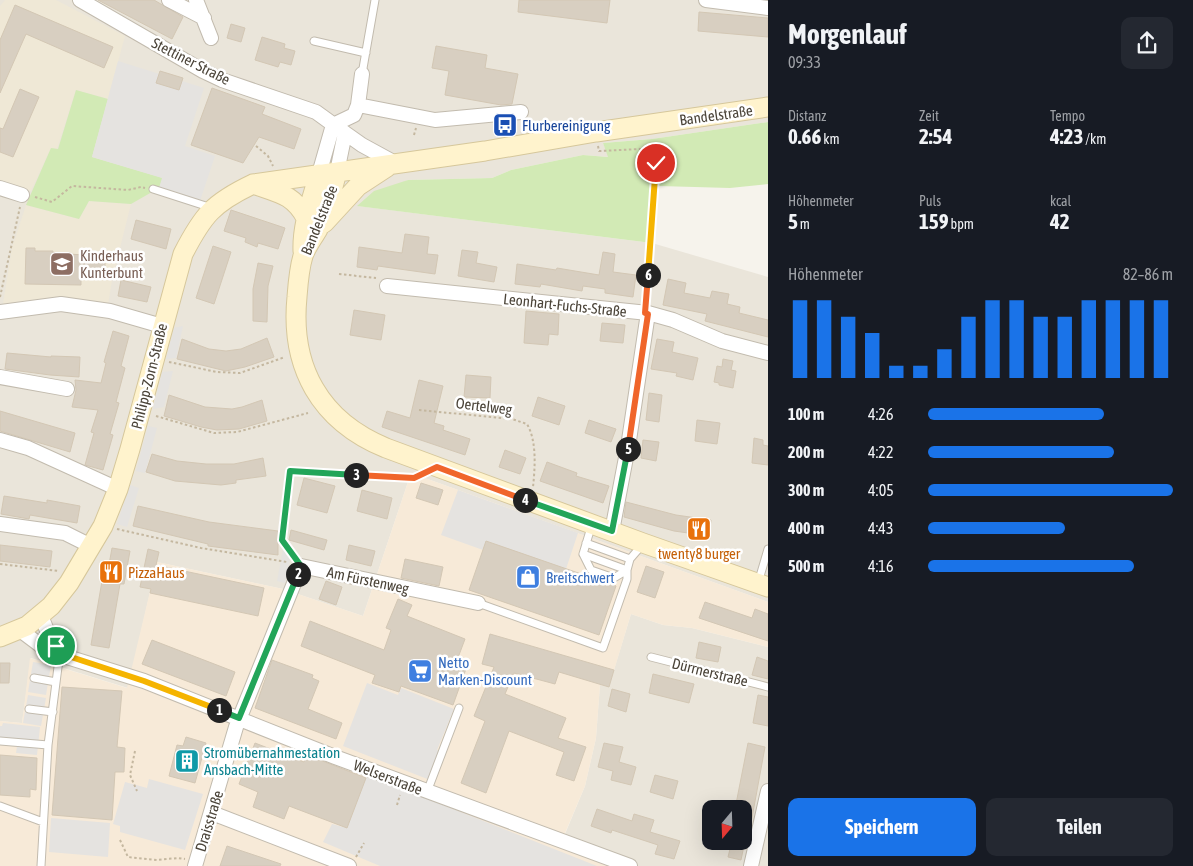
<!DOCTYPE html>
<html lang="de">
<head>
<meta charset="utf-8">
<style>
	body { margin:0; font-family:"Asap Condensed",sans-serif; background:#242831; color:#f1f3f6; height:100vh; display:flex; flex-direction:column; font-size:19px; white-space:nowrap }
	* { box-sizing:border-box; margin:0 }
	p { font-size:16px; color:#9ea1a6 }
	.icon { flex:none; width:28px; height:28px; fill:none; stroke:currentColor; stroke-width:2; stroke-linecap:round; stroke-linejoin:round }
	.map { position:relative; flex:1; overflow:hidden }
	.drawer { display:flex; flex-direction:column; background:#171b24; width:425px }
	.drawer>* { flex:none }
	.needle { width:32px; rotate:199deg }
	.tools { position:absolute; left:702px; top:800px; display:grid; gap:10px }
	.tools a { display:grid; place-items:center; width:50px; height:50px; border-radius:10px; background:#171b24; box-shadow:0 5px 20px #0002; font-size:25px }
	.pin { position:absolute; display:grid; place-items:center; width:42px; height:42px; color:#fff; margin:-21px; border:2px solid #fff; border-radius:50%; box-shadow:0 1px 5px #0007 }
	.km { position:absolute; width:25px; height:25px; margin:-12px; border-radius:50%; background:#222; color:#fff; font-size:14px; line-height:25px; text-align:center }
	.round { display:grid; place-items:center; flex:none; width:52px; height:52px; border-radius:10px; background:#242831 }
	.summary { display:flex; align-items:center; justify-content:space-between; height:85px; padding:0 20px }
	h1 { font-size:28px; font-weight:700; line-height:38px }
	.figures { display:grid; grid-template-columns:repeat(3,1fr); gap:8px; height:85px; padding:5px 20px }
	.figures div { display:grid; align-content:center }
	.figures b { font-size:21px; font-weight:700 }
	.figures small { font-size:14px; font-weight:400 }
	.figures p { font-size:14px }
	.chart { height:140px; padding:10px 20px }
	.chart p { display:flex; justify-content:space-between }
	.chart svg { width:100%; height:90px; margin-top:5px; stroke:#1a73e8; stroke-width:6 }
	.cta { display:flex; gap:10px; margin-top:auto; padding:10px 20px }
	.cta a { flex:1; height:58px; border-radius:10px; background:#1a73e8; color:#fff; font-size:20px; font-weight:700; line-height:58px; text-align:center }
	.cta a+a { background:#242831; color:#f1f3f6 }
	ul { padding:0 20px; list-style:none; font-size:16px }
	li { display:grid; grid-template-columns:80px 60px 1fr; align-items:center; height:38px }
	li i { height:12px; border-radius:6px; background:#1a73e8 }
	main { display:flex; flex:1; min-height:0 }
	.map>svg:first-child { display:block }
	.residential { fill:#eae5da; fill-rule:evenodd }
	.commercial { fill:#f7ead8 }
	.education { fill:#efe8d6 }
	.green { fill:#d2eab5 }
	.parking { fill:#e5e3e0 }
	.building { fill:#d8cfc1; stroke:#d3c7b4 }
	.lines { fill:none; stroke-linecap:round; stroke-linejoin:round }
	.lane-casing { stroke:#c2bbae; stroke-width:9 }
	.street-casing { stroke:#c2bbae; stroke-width:16 }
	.secondary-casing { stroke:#d6c79b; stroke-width:21 }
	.path { stroke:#c4b79f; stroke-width:2; stroke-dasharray:2.5 2.5; stroke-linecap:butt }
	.lane { stroke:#fff; stroke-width:7 }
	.street { stroke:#fff; stroke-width:14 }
	.secondary { stroke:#fff3cd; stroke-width:19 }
	.split-1-casing { stroke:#fff; stroke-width:10 }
	.split-2-casing { stroke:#fff; stroke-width:10 }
	.split-3-casing { stroke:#fff; stroke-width:10 }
	.split-4-casing { stroke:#fff; stroke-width:10 }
	.split-5-casing { stroke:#fff; stroke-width:10 }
	.split-6-casing { stroke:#fff; stroke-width:10 }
	.split-7-casing { stroke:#fff; stroke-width:10 }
	.split-1 { stroke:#f5b400; stroke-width:6 }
	.split-2 { stroke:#22a559; stroke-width:6 }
	.split-3 { stroke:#22a559; stroke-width:6 }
	.split-4 { stroke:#f0652b; stroke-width:6 }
	.split-5 { stroke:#22a559; stroke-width:6 }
	.split-6 { stroke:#f0652b; stroke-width:6 }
	.split-7 { stroke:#f5b400; stroke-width:6 }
	.labels { text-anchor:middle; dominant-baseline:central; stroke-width:5; stroke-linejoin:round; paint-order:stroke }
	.street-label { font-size:15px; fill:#4b4439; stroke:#fff }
	.transit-label { font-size:15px; fill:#164399; stroke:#fff; text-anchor:start }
	.education-label { font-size:15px; fill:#785e54; stroke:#fff; text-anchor:start }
	.food-label { font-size:15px; fill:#c56008; stroke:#fff }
	.shop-label { font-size:15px; fill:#366cbe; stroke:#fff; text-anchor:start }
	.culture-label { font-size:15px; fill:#0d838f; stroke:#fff; text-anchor:start }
</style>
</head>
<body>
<main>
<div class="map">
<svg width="768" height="866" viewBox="0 0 768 866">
	<rect width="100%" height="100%" fill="#f6f3ec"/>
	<path class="residential" d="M 0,0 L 768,0 L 768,122 L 652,139 L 603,143 L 609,157 L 583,155 L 511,170 L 492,178 L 408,180 L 358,206 L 652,243 L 768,277 L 768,602 L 411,473 L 363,616 L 283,589 L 157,562 L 128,688 L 31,658 L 22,723 L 0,721 Z
		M 631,614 L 663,625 L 692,628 L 768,647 L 768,866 L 619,866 L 560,846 L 585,786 L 596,738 L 600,684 L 609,686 ZM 711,809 L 744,809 L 744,841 L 711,841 Z"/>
	<path class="commercial" d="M 411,473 L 768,602 L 768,647 L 692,628 L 663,625 L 631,614 L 609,687 L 600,685 L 596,738 L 585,786 L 560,845 L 619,866 L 0,866 L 0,721 L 22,723 L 30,658 L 127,688 L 157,562 L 283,589 L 363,616 Z"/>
	<path class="education" d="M 5,0 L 56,0 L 125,36 L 108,99 L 76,90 L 57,149 L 51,148 L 31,191 L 0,182 L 0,6 Z
		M 89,201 L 131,204 L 112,280 L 108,305 L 53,299 L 3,304 L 12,248 L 26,205 L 79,219 Z"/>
	<path class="green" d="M 76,90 L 108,99 L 92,157 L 163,178 L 159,188 L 131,204 L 89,201 L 79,219 L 26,205 L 51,148 L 58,149 Z
		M 768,122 L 768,184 L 730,188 L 659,186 L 652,243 L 357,206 L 374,191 L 408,180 L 492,178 L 511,170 L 583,155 L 608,157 L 603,143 L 652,139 Z"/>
	<path class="parking" d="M 118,61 L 204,88 L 185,146 L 215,156 L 200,201 L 159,188 L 162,178 L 92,157 Z
		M 183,326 L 176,358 L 166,359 L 174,328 Z
		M 173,371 L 164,407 L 153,409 L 162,372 Z
		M 148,426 L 157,428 L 145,473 L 136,471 Z
		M 130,485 L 139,488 L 127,527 L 117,524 Z
		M 458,490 L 578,533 L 566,569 L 486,541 L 483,550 L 441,535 Z
		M 283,549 L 292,551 L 285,583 L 277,581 Z
		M 33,662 L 51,665 L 46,695 L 28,692 Z
		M 367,683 L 398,695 L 401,688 L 454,709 L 437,750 L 446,754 L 435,782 L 343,746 Z
		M 28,695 L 46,698 L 41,726 L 23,723 Z
		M 3,723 L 40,727 L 37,755 L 16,753 L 17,746 L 0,744 L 0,726 L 2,726 Z
		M 367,775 L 597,866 L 380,866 L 323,842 L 332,824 L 347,828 Z
		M 149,779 L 203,794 L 185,850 L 120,832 L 120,826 L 113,824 L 125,782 L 147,788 Z
		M 51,818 L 110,823 L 108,857 L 49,852 Z"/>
	<path class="building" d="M 98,0 L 154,0 L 183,17 L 172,39 Z
		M 519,0 L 610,0 L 607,23 L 518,12 Z
		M 15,5 L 113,47 L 104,68 L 26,34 L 0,93 L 0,40 Z
		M 699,12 L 768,18 L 768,37 L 698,31 Z
		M 231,24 L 245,28 L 241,42 L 227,38 Z
		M 262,37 L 285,44 L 284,48 L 295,51 L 291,65 L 280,62 L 278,67 L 255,60 Z
		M 436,46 L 487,55 L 485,68 L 518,74 L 512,104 L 501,105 L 445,95 L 449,71 L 432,68 Z
		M 160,71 L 183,78 L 179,90 L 156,83 Z
		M 212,88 L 265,107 L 262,114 L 301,129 L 294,149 L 259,137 L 243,163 L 191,145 Z
		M 20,89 L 39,97 L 13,157 L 0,152 L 0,128 L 3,129 Z
		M 231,210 L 285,228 L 278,249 L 258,243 L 257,247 L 245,242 L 246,238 L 224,231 Z
		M 136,220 L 171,229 L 166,249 L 131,239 Z
		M 405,234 L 429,237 L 427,254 L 438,255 L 435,274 L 378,266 L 377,270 L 357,267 L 359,247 L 402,253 Z
		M 213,246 L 231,252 L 214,304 L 196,298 Z
		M 26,248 L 35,248 L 35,251 L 53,251 L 53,253 L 84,255 L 84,258 L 105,258 L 105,275 L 81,275 L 81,285 L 25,284 Z
		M 462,250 L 478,252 L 476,263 L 497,267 L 494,282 L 458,276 Z
		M 603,252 L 615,254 L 613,272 L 636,275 L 633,297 L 605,293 L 605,289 L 583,286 L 582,291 L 541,284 L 540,287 L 515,284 L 517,264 L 556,270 L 557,268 L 599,275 Z
		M 258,263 L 273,266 L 268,286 L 267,322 L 253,321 L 253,289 Z
		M 668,279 L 686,283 L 684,293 L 710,298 L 712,291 L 729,294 L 727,304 L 740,307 L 739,313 L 768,320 L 768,337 L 705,321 L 707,314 L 663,305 Z
		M 121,280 L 151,287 L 147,302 L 118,296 Z
		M 354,310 L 385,315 L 381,340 L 350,335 Z
		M 526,311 L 559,314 L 558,335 L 549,334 L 548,345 L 524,343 Z
		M 602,323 L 625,325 L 623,343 L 600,341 Z
		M 113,331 L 129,336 L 121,366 L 125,368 L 116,402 L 119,403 L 110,434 L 113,435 L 103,470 L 85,465 L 94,433 L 91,432 L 98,410 L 72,407 L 76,390 L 75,380 L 101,383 L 106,363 L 104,362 Z
		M 267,338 L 274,357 L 245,367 L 226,371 L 177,359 L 182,339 L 209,349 L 226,351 L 241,349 Z
		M 657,339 L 674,342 L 672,352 L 698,358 L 693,380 L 676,376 L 677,373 L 651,369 Z
		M 7,353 L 51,357 L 51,356 L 80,357 L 79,377 L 50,375 L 5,369 Z
		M 723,359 L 733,361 L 731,370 L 736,371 L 733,388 L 719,385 L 719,383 L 714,382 L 717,366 L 722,367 Z
		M 466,375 L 491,377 L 490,398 L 464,397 Z
		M 419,380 L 443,386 L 434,423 L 444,426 L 443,430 L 470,439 L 465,455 L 382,427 L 387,411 L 410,418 Z
		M 649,393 L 662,395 L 659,422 L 646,420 Z
		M 169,395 L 205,407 L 232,409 L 242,407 L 262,400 L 267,421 L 239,429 L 217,430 L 201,427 L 164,416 Z
		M 538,397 L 565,406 L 559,425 L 532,416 Z
		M 0,411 L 75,433 L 70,452 L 0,431 Z
		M 589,420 L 616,429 L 611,442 L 585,433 Z
		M 697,420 L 720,423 L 717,444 L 695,441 Z
		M 754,438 L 763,440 L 763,445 L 768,446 L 768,465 L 752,463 Z
		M 643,440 L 659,442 L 656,461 L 641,458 Z
		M 505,450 L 526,458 L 520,474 L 499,467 Z
		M 152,454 L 177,461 L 206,464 L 234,464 L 263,458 L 266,476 L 236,480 L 236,483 L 221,485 L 175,481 L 146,472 Z
		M 547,462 L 577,473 L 576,476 L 609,486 L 603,503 L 540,481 Z
		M 304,478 L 335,486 L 327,513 L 297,505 Z
		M 421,483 L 443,490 L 438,505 L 416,498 Z
		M 362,490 L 392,498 L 387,519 L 357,511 Z
		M 4,496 L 47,503 L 47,500 L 80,506 L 77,523 L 30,515 L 29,519 L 1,514 Z
		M 626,502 L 676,515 L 711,520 L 709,536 L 674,531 L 624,517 Z
		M 138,506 L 209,522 L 278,531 L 278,555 L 208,546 L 208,544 L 133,526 Z
		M 291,530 L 327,540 L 324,550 L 289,540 Z
		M 486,541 L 587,576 L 588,574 L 616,586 L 599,635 L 469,590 Z
		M 0,545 L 52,551 L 50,567 L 0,561 Z
		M 349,545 L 375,551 L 371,566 L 346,560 Z
		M 112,548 L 130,551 L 124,584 L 120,584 L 109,648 L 91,645 L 102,581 L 106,581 Z
		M 148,549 L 159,552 L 156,565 L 264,588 L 258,616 L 150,593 L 151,589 L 140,587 Z
		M 405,559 L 443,567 L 439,586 L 401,578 Z
		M 646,566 L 664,572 L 655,598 L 637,592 Z
		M 326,581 L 342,587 L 336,605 L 319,599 Z
		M 398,599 L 412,605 L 407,616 L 465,639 L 456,663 L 467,666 L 453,705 L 401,686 L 399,692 L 372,683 L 375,675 L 301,646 L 310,621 L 384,650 L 391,630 L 386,628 Z
		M 705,602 L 752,618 L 755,609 L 768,614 L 768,641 L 699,618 Z
		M 490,634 L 614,670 L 609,687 L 559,672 L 555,684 L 514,673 L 505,694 L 566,718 L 558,738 L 586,747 L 574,781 L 556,775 L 564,752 L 509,731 L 486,793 L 461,783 L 485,721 L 474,716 L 494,667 L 482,664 Z
		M 152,640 L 235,672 L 226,696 L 142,664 Z
		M 699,642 L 721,647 L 718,662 L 696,658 Z
		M 757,657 L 768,661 L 768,679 L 752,675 Z
		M 272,660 L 313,675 L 312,678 L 319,681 L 308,709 L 342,723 L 336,739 L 255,708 Z
		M 0,663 L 10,663 L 9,683 L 0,683 Z
		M 653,674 L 694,684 L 689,703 L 649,693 Z
		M 62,687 L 122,691 L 117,747 L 125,748 L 124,772 L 115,772 L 112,820 L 52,815 Z
		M 612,689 L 630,694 L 626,712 L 608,706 Z
		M 758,695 L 768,697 L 768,726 L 753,723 Z
		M 186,737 L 206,743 L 195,783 L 169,776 L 177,745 L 183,746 Z
		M 255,743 L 304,762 L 307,755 L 366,778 L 347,828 L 289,806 L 284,819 L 253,807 L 258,792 L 239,784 Z
		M 604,743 L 623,747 L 619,762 L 636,767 L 631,785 L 611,780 L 613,771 L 598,767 Z
		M 748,743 L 765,747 L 749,834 L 744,833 L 744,809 L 735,809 Z
		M 0,755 L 37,758 L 36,790 L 30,789 L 30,797 L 0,795 Z
		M 655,775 L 678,781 L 673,799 L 650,792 Z
		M 597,809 L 632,821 L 634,814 L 654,820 L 650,832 L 680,841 L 674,859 L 655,854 L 658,845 L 612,830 L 611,833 L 591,826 Z
		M 732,841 L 745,841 L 741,860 L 728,857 Z
		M 227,846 L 281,864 L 280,866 L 220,866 Z"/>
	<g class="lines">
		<defs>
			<path id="lane" d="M 314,41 L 366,53
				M 362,74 L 375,0
				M 153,189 L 212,208
				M 290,471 L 282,540 L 301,566
				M 586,543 L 630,559
				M 583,554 L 591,570 L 614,578 L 627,570 L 630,559 L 643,544
				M 758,583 L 768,549
				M 478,603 L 603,648 L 627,579 L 627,570 L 583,554 L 592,524
				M 651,657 L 768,687
				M 34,678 L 56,682
				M 29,709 L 53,712
				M 0,741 L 48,745
				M 427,792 L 459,708
				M 0,806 L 43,822
				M 41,866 L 48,745 L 58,667 L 62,654"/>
			<path id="street" d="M 80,0 L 203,71 L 222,80 L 316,112 L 345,133 L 337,172
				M 169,0 L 204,18
				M 196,0 L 211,38
				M 706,0 L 768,8
				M 358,105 L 435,120 L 521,112
				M 333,125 L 354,115 L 358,105 L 362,74
				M 345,133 L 362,145 L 395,163
				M 319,174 L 333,125
				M 0,188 L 22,195
				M 387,286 L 648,313 L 673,320 L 722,341 L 768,353
				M 0,312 L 61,304 L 110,311 L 162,326
				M 0,377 L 67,389
				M 0,440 L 28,448 L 118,489
				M 0,524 L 65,533 L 91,546
				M 612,531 L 628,447 L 648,313
				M 41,616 L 51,640 L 62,654
				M 20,630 L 48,651 L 144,681 L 335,757 L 630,866
				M 212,813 L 349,866
				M 195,866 L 236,727 L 301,566 L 478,603
				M 751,866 L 768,791"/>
			<path id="secondary" d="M 337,172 C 332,190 327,212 318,229 C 313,238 306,247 303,256 C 299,269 298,284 297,297 C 290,367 320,421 386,448 L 643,543 L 768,587
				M 256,185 C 279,193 294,195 306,218
				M 324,223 L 358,186 L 387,167
				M 303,251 C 302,224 312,200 319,174
				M 0,637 L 27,626 L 51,606 L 69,583 L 103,526 L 118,489 L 130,449 L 183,254 C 203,215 213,203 253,184 L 485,151 L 596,132 L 768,107"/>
		</defs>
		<use href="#lane" class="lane-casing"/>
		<use href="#street" class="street-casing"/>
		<use href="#secondary" class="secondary-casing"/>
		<path class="path" d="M 414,135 L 416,128
			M 256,146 L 268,156 L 273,166
			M 598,146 L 599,151 L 640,149 L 650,155 L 656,163 L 646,301
			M 35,197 L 52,202 L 72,186 L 128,190 L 141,187 L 145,188
			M 339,274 L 376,278
			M 0,297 L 20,207
			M 169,362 L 217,372 L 240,373 L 285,357
			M 419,410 L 512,419 L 527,424 C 537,441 535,468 533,487
			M 156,416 L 214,433 L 237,432 L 308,413
			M 300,471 L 414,478 L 417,476
			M 117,529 L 201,548 L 287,562
			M 0,564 L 59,571
			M 135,751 L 130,775 L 137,791
			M 397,805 L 400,795
			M 120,840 L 128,857 L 157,860 L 178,858 L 185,859
			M 356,857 L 364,843"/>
		<use href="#lane" class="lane"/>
		<use href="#street" class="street"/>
		<use href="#secondary" class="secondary"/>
	</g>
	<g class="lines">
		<defs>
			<path id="split-1" d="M 56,646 L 62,654 L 144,681 L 219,710"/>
			<path id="split-2" d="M 219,710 L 239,718 L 298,574"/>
			<path id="split-3" d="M 298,574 L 301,566 L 282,540 L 290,471 L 356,475"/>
			<path id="split-4" d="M 356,475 L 414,478 L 437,467 L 525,500"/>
			<path id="split-5" d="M 525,500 L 612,531 L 628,449"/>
			<path id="split-6" d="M 628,449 L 648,314 L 645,313 L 648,275"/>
			<path id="split-7" d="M 648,275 L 656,163"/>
		</defs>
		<use href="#split-1" class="split-1-casing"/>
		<use href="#split-2" class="split-2-casing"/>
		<use href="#split-3" class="split-3-casing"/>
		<use href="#split-4" class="split-4-casing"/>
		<use href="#split-5" class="split-5-casing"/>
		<use href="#split-6" class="split-6-casing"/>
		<use href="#split-7" class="split-7-casing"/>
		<use href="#split-1" class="split-1"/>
		<use href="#split-2" class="split-2"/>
		<use href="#split-3" class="split-3"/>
		<use href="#split-4" class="split-4"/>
		<use href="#split-5" class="split-5"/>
		<use href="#split-6" class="split-6"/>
		<use href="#split-7" class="split-7"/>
	</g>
	<defs>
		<symbol id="bus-square" viewBox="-11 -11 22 22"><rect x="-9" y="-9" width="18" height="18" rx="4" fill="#1a4fb4" stroke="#fff"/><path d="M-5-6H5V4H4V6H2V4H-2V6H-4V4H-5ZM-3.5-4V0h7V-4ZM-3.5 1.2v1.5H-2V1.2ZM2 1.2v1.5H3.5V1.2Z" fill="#fff"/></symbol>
		<symbol id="school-square" viewBox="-11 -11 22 22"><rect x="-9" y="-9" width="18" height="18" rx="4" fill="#8d6e63" stroke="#fff"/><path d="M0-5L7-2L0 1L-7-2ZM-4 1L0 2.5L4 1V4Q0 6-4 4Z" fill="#fff"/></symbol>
		<symbol id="restaurant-square" viewBox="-11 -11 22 22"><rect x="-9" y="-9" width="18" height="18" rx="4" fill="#e8710a" stroke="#fff"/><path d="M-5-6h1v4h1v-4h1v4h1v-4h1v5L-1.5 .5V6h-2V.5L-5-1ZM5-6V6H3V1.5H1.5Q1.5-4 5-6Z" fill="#fff"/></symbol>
		<symbol id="shop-square" viewBox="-11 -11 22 22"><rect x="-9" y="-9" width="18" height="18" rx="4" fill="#3f7fe0" stroke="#fff"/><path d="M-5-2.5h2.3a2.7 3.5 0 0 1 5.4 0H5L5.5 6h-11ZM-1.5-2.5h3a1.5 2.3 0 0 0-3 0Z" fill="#fff"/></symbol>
		<symbol id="supermarket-square" viewBox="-11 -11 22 22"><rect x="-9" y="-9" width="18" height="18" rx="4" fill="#3f7fe0" stroke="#fff"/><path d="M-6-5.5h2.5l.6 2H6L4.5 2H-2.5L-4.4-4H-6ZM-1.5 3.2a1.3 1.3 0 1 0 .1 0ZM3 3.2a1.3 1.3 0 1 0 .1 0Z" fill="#fff"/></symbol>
		<symbol id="building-square" viewBox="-11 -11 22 22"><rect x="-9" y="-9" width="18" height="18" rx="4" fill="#0f9aa8" stroke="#fff"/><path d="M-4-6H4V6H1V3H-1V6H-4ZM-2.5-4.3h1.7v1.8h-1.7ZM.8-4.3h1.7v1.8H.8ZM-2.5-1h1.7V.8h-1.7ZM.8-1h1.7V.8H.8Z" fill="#fff"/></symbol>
	</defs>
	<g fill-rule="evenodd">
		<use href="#bus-square" x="491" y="111" width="28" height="28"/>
		<use href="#school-square" x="48" y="250" width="28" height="28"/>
		<use href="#restaurant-square" x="685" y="515" width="28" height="28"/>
		<use href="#restaurant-square" x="97" y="558" width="28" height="28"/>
		<use href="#shop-square" x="514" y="563" width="28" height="28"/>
		<use href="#supermarket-square" x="406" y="657" width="28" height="28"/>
		<use href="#building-square" x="173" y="747" width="28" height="28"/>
	</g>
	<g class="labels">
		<g class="street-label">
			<text transform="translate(191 61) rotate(27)">Stettiner Straße</text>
			<text transform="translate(716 115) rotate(-8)">Bandelstraße</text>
			<text transform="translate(319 220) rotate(-68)">Bandelstraße</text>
			<text transform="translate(565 305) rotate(6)">Leonhart-Fuchs-Straße</text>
			<text transform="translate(149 376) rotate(-76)">Philipp-Zorn-Straße</text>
			<text transform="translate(484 406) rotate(7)">Oertelweg</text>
			<text transform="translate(368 580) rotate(12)">Am Fürstenweg</text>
			<text transform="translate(710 672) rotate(14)">Dürrnerstraße</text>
			<text transform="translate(388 777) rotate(21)">Welserstraße</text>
			<text transform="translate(209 821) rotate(-73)">Draisstraße</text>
		</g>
		<g class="transit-label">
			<text x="522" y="125">Flurbereinigung</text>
		</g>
		<g class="education-label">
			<text x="80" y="255">Kinderhaus<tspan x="80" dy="17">Kunterbunt</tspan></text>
		</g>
		<g class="food-label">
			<text x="699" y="553">twenty8 burger</text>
			<text x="128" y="572" text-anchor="start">PizzaHaus</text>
		</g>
		<g class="shop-label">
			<text x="546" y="577">Breitschwert</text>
			<text x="438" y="662">Netto<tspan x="438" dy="17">Marken-Discount</tspan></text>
		</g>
		<g class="culture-label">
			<text x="204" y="752">Stromübernahmestation<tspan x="204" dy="17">Ansbach-Mitte</tspan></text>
		</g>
	</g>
</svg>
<div class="tools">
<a><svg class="needle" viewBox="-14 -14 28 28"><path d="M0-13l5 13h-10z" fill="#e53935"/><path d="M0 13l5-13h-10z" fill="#9ea1a6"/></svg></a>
</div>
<div class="pin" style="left:56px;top:646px;background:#1e9e55"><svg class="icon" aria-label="arrive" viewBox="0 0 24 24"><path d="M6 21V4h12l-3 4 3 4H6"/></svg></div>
<div class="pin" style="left:656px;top:163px;background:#d93025"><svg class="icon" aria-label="check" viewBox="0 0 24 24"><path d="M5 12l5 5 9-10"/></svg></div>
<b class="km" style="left:219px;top:710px">1</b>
<b class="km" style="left:298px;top:574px">2</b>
<b class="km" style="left:356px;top:475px">3</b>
<b class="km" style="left:525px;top:500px">4</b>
<b class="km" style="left:628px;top:449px">5</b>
<b class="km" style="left:648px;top:275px">6</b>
</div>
<section class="drawer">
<div class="summary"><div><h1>Morgenlauf</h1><p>09:33</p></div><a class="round"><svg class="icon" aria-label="share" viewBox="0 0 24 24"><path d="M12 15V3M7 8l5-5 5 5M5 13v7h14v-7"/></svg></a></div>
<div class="figures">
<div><p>Distanz</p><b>0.66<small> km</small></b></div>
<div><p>Zeit</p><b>2:54</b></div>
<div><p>Tempo</p><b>4:23<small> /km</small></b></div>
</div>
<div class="figures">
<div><p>Höhenmeter</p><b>5<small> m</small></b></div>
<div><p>Puls</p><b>159<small> bpm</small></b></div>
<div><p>kcal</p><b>42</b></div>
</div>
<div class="chart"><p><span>Höhenmeter</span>82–86 m</p>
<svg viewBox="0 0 160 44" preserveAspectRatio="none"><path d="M5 44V6M15 44V6M25 44V14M35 44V22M45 44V38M55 44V38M65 44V30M75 44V14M85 44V6M95 44V6M105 44V14M115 44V14M125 44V6M135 44V6M145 44V6M155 44V6"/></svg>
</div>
<ul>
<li><b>100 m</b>4:26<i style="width:72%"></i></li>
<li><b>200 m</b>4:22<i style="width:76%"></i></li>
<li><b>300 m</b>4:05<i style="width:100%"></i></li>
<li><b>400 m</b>4:43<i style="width:56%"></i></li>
<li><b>500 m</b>4:16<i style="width:84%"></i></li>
</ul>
<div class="cta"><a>Speichern</a><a>Teilen</a></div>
</section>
</main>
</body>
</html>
